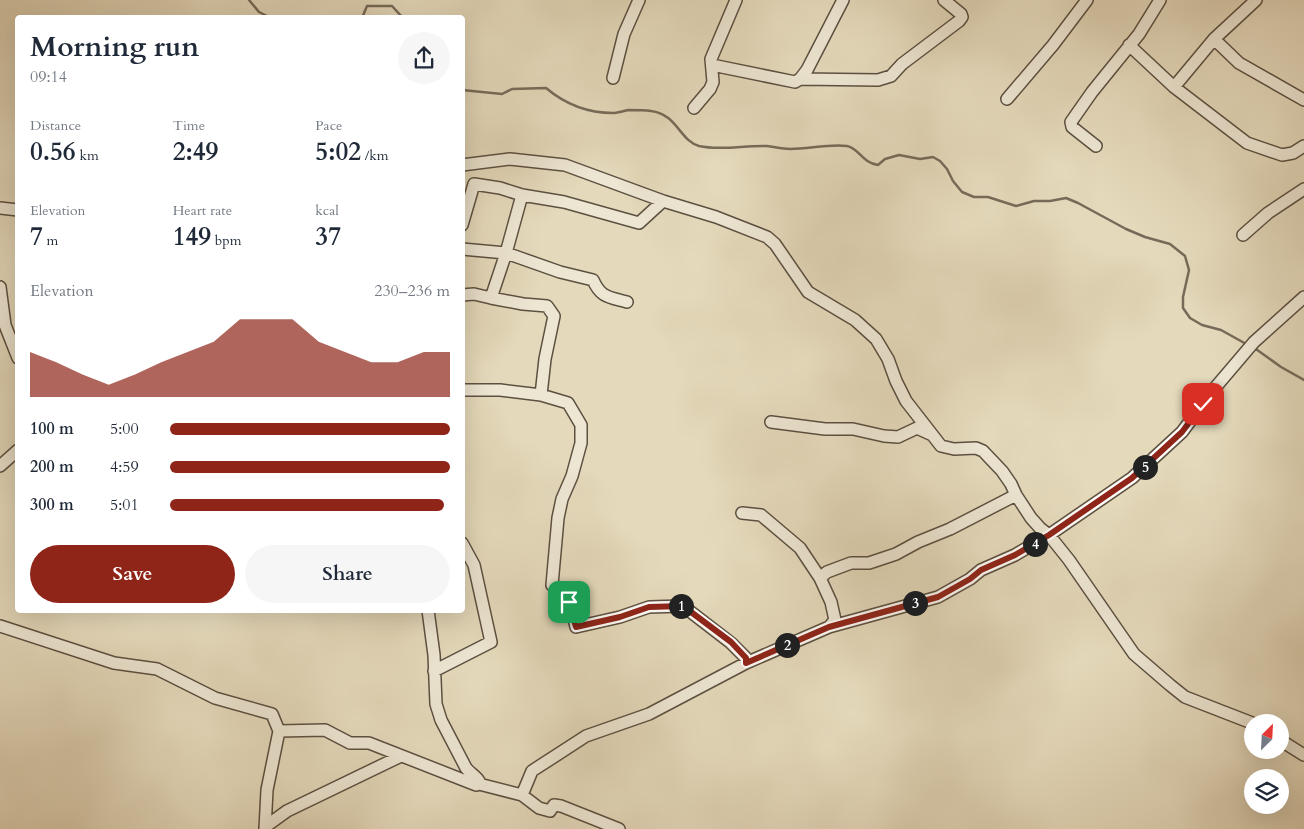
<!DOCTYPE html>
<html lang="en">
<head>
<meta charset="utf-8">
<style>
	body { margin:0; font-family:Cardo,serif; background:#f6f6f7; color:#1f2937; height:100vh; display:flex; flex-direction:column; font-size:19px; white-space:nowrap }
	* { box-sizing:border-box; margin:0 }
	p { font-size:16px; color:#747a83 }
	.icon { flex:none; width:28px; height:28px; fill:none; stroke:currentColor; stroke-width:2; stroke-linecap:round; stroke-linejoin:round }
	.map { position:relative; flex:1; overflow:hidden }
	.drawer { position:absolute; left:15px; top:15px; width:450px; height:598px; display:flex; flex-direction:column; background:#fff; border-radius:5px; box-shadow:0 5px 20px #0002 }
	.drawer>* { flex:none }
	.needle { width:32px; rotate:24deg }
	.tools { position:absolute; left:1244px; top:714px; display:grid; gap:10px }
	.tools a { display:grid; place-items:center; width:45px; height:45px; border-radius:50%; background:#fff; box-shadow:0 5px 20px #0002; font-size:25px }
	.pin { position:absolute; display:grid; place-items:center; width:42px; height:42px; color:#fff; margin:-21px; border-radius:10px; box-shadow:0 2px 8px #0006 }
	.km { position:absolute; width:25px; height:25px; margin:-12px; border-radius:50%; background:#222; color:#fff; font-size:14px; line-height:25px; text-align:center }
	.round { display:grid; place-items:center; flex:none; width:52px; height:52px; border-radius:26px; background:#f6f6f7 }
	.headline { display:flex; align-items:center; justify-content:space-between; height:85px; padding:0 15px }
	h1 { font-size:28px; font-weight:800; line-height:38px }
	.figures { display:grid; grid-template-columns:repeat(3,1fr); gap:8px; height:85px; padding:5px 15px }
	.figures div { display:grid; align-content:center }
	.figures b { font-size:25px; font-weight:800 }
	.figures small { font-size:14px; font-weight:400 }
	.figures p { font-size:14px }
	.chart { height:140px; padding:10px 15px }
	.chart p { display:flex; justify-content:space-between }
	.chart svg { width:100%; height:90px; margin-top:5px; fill:#8f2418; opacity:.7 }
	.primary-button { display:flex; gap:10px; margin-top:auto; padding:10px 15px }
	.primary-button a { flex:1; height:58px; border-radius:30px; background:#8f2418; color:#fff; font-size:20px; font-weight:800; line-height:58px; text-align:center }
	.primary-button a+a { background:#f6f6f7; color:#1f2937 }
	ul { padding:0 15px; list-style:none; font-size:16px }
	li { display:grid; grid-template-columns:80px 60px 1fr; align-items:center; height:38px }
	li i { height:12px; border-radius:6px; background:#8f2418 }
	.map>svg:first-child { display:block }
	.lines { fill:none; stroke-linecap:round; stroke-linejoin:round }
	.stream { stroke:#766b59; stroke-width:2.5 }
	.minor-casing { stroke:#5c5041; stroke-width:14 }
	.minor { stroke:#ede6d3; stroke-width:11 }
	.route-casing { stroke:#fff; stroke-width:10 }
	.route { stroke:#8f2418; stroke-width:6 }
</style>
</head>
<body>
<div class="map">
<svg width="1304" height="829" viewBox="0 0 1304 829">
	<rect width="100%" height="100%" fill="#e4d9bb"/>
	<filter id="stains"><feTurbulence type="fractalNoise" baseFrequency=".004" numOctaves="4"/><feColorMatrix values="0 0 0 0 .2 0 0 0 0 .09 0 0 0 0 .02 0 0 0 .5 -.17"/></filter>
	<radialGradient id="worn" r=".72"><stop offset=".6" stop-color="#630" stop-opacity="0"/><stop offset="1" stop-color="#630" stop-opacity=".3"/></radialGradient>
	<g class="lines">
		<path class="stream" d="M 249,0 L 259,12 L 271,18
			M 362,18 L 367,6 L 392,6 L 403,18
			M 462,90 L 502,94 L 512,89 L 546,88 C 565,104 589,113 613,113 C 618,113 623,111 628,110 C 635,110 644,110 651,111 C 677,114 680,141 699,146 C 721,151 745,145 767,146 C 775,147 782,149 790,149 C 809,149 827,144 847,146 C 859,148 862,163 878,165 L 885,159 L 899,155 L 920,159 L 933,157 L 940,161 L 947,169 L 953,181 L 962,192 L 974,197 L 988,197 L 1016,206 L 1034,201 L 1050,201 L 1066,198 L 1078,203 L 1126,229 L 1145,237 L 1170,244 L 1185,256 L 1189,270 L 1183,297 L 1183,308 L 1190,318 L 1202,325 L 1221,330 L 1248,345
			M 1253,347 L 1281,367 L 1304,380"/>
		<defs>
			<path id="minor" d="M 1214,39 L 1239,63 L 1304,100
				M 1129,45 L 1174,87 L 1247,143 L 1282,155 L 1293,153 L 1304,146
				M 712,65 L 795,82 L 800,79 L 807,70 L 843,0
				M 613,78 L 624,34 L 639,0
				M 800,79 L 878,80 L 891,76 L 902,64 L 959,21 L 962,17 L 961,14 L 944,0
				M 1174,87 L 1214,39 L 1256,0
				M 1007,99 L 1053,45 L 1087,0
				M 694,108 L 710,89 L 713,82 L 711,59 L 736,0
				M 1096,146 L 1072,127 L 1071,122 L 1092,92 L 1139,34 L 1160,0
				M 462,165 L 510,159 L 565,165 L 663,201
				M 0,208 L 18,210
				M 462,225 L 474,184 L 500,188 L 522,195 L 564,202 L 639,223 L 663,201 L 716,217 L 767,237 L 775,244 L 808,292 L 855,320 L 876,339 L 888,359 L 896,381 L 906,401 L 941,446 L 954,449 L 976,448 L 983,451 L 1002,471 L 1011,484 L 1016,495 L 1031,518 L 1040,528 L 1049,535 L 1069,560 L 1134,654 L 1170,685 L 1185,697 L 1252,723
				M 1243,235 L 1268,213 L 1304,189
				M 462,249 L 506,253 L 560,272 L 593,280 C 601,298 609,297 627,302
				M 0,287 L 5,325 L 18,358
				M 462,295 L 474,294 L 491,298 L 506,253 L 522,195
				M 462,390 L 500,390 L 541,395 L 545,359 L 554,316 L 547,306 L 523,304 L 491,298
				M 541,395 L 568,403 L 581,425 L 581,443 L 572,476 L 562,499 L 558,518 L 552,585 C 569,596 572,609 576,627 L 620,617 L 649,607 L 683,606 L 731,643 L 746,658 L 746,663
				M 771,422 L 825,429 L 853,429 L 884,436 L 898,437 L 917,428 L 930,434
				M 0,466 L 18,450
				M 742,513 L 761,515 L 800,548 L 820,578 L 831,602 L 835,620 L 829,627
				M 820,578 L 827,572 L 851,563 L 869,563 L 896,554 L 918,542 L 950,529 L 1016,495
				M 428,610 L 434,655 L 436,704 L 441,720 L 466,768 C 470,773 476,776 479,781 L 479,784
				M 0,626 L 114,663 L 157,669 L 215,698 L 272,714 L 279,731 L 267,790 L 265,829
				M 434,671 L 491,642 L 474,565 L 462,543
				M 279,731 L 325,730 L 350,743 L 369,743 L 476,785 L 479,784 L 522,795 L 539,808 L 550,811 L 554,805 L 561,806 L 619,829
				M 1280,740 L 1304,755
				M 522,795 L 532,771 L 586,736 L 649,714 L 746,663 L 829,627 L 938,597 L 970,579 L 981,570 L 1015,555 L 1049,535 L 1132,478 L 1182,432 L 1214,389 L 1254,342 L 1304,297
				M 265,827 L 287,811 L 401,756"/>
		</defs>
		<use href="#minor" class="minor-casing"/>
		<use href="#minor" class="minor"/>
	</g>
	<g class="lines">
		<defs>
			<path id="route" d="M 569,602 L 576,627 L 620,617 L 649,607 L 683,606 L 731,642 L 746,658 L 746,663 L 829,627 L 938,597 L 970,579 L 981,570 L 1015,555 L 1049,535 L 1132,478 L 1182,432 L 1203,404"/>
		</defs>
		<use href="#route" class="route-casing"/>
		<use href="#route" class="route"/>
	</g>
	<rect width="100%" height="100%" filter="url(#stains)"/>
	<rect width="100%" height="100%" fill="url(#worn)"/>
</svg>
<div class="tools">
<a><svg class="needle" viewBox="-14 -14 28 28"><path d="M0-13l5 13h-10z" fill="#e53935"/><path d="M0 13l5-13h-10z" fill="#747a83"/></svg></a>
<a><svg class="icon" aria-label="layers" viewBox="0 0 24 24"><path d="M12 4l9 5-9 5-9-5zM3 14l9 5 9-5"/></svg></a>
</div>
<div class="pin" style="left:569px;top:602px;background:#1e9e55"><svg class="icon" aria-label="arrive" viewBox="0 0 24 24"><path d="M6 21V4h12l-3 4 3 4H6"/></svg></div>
<div class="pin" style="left:1203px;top:404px;background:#d93025"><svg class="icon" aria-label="check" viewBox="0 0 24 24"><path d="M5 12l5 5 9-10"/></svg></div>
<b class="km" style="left:681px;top:606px">1</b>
<b class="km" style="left:787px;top:645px">2</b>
<b class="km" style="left:915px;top:603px">3</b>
<b class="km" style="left:1035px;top:544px">4</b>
<b class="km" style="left:1145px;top:467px">5</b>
<section class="drawer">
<div class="headline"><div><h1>Morning run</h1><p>09:14</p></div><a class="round"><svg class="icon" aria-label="share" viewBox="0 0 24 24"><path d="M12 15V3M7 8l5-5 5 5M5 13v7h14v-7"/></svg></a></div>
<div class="figures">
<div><p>Distance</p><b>0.56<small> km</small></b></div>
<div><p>Time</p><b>2:49</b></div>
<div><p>Pace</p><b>5:02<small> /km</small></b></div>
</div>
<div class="figures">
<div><p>Elevation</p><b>7<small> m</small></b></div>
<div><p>Heart rate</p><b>149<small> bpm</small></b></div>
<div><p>kcal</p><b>37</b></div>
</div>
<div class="chart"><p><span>Elevation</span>230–236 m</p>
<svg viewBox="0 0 160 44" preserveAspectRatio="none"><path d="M0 44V22L10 27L20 33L30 38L40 33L50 27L60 22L70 17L80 6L90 6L100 6L110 17L120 22L130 27L140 27L150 22L160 22V44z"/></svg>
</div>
<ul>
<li><b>100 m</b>5:00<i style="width:100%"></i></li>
<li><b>200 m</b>4:59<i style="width:100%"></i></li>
<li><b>300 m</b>5:01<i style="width:98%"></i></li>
</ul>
<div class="primary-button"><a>Save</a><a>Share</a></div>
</section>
</div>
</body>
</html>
